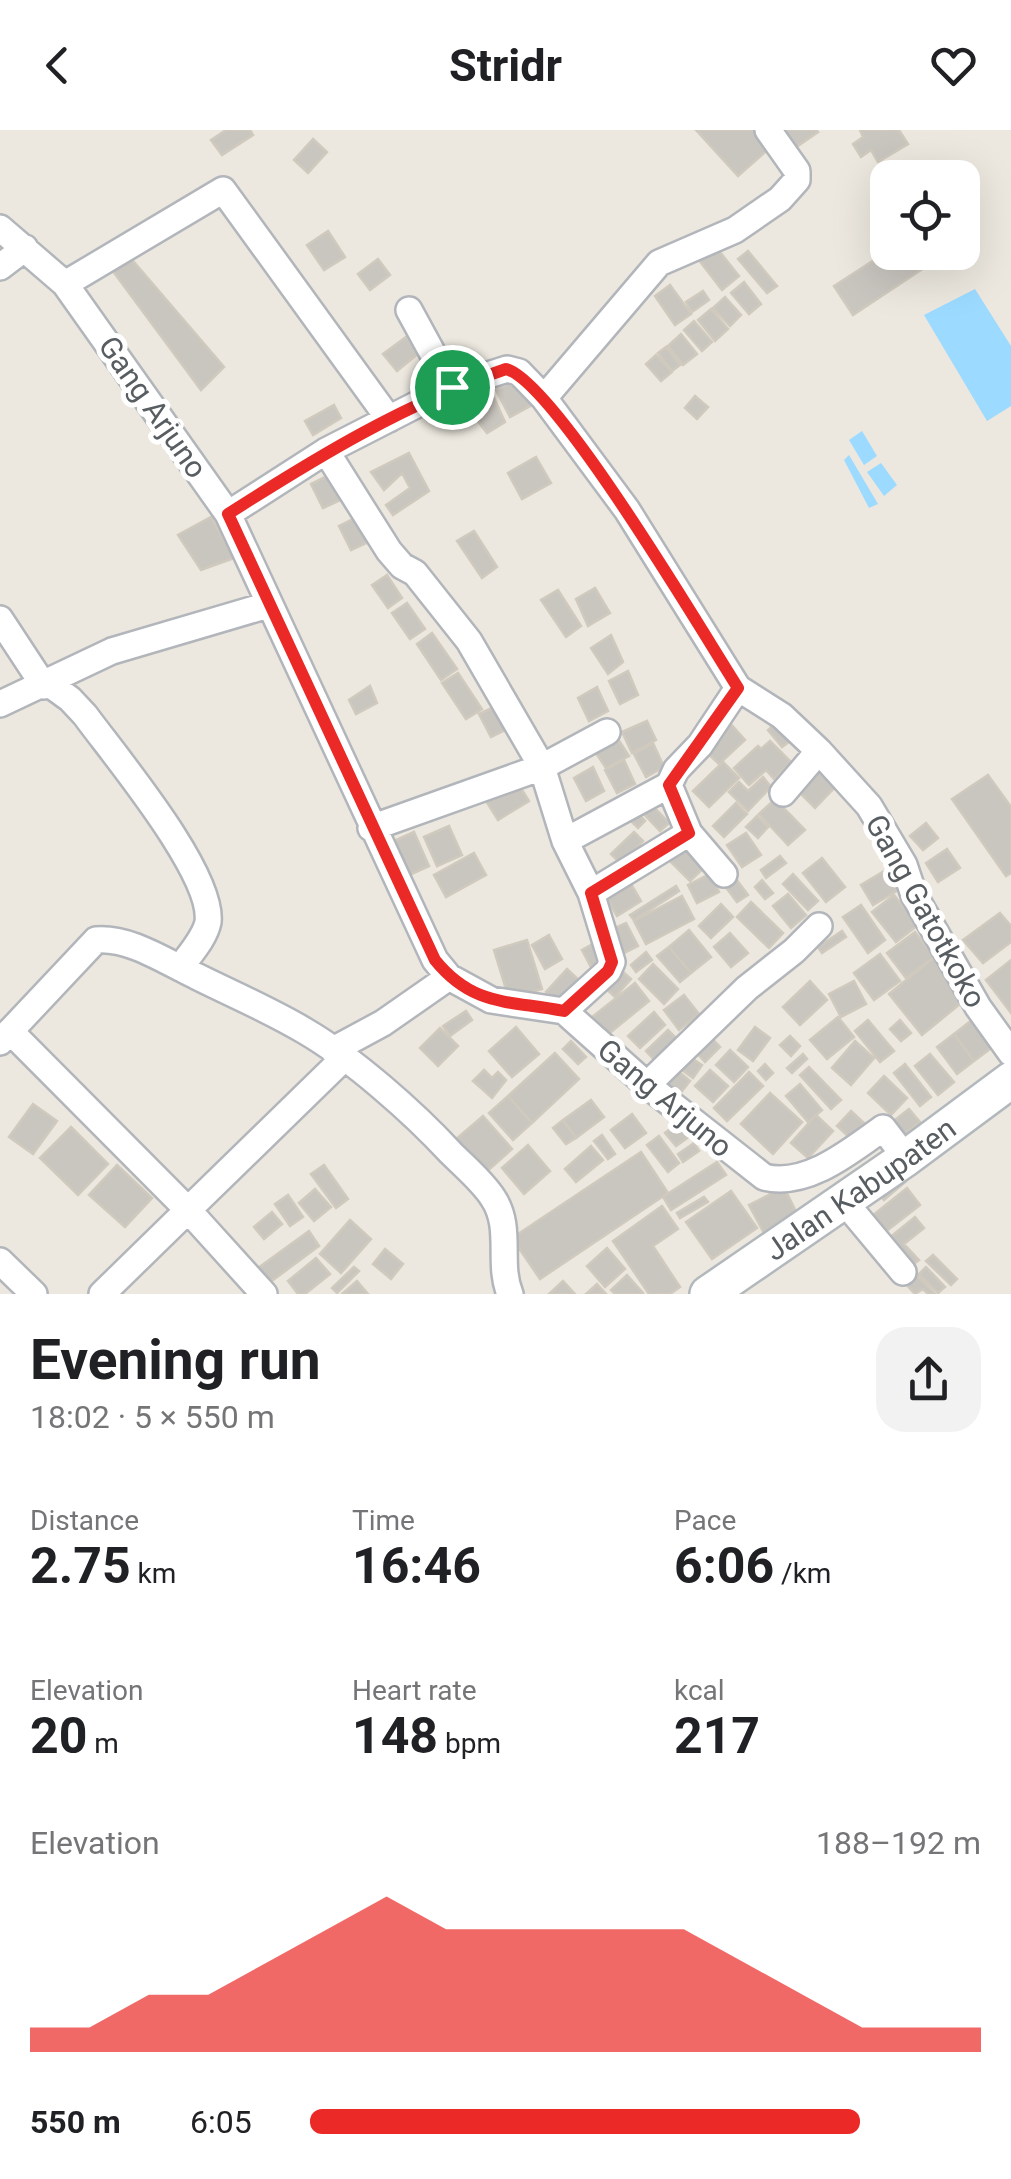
<!DOCTYPE html>
<html lang="en">
<head>
<meta charset="utf-8">
<style>
	body { margin:0; font-family:Roboto,sans-serif; background:#f2f2f2; color:#202124; height:100vh; display:flex; flex-direction:column; font-size:38px; white-space:nowrap }
	* { box-sizing:border-box; margin:0 }
	p { font-size:32px; color:#757577 }
	.icon { flex:none; width:55px; height:55px; fill:none; stroke:currentColor; stroke-width:2; stroke-linecap:round; stroke-linejoin:round }
	.map { position:relative; height:1164px; overflow:hidden }
	.panel { display:flex; flex-direction:column; background:#fff; flex:1 }
	.panel>* { flex:none }
	.controls { position:absolute; left:870px; top:30px; display:grid; gap:20px }
	.controls a { display:grid; place-items:center; width:110px; height:110px; border-radius:20px; background:#fff; box-shadow:0 10px 40px #0002; font-size:50px }
	.pin { position:absolute; display:grid; place-items:center; width:85px; height:85px; color:#fff; margin:-42px; border:5px solid #fff; border-radius:50%; box-shadow:0 2px 10px #0007 }
	.round { display:grid; place-items:center; flex:none; width:105px; height:105px; border-radius:30px; background:#f2f2f2 }
	.headline { display:flex; align-items:center; justify-content:space-between; height:170px; padding:0 30px }
	h1 { font-size:55px; font-weight:700; line-height:75px }
	.metrics { display:grid; grid-template-columns:repeat(3,1fr); gap:15px; height:170px; padding:10px 30px }
	.metrics div { display:grid; align-content:center }
	.metrics b { font-size:50px; font-weight:700 }
	.metrics small { font-size:28px; font-weight:400 }
	.metrics p { font-size:28px }
	.chart { height:280px; padding:20px 30px }
	.chart p { display:flex; justify-content:space-between }
	.chart svg { width:100%; height:180px; margin-top:10px; fill:#eb2a27; opacity:.7 }
	ul { padding:0 30px; list-style:none; font-size:32px }
	li { display:grid; grid-template-columns:160px 120px 1fr; align-items:center; height:75px }
	li i { height:25px; border-radius:12px; background:#eb2a27 }
	header { display:flex; justify-content:space-between; align-items:center; height:130px; padding:0 30px; background:#fff; font-size:45px; font-weight:700 }
	.map>svg:first-child { display:block }
	.water { fill:#9cdaff }
	.building { fill:#c9c5bf; stroke:#d0cabe; stroke-width:2.5 }
	.lines { fill:none; stroke-linecap:round; stroke-linejoin:round }
	.street-casing { stroke:#b2b6bb; stroke-width:30 }
	.secondary-casing { stroke:#b3b8bd; stroke-width:40 }
	.street { stroke:#fff; stroke-width:25 }
	.secondary { stroke:#fff; stroke-width:35 }
	.route-casing { stroke:#fff; stroke-width:20 }
	.route { stroke:#eb2a27; stroke-width:12 }
	.labels { text-anchor:middle; dominant-baseline:central; stroke-width:10; stroke-linejoin:round; paint-order:stroke }
	.street-label { font-size:30px; fill:#585d61; stroke:#fff }
</style>
</head>
<body>
<header><svg class="icon" aria-label="back" viewBox="0 0 24 24"><path d="M15 5l-7 7 7 7"/></svg>Stridr<svg class="icon" aria-label="heart" viewBox="0 0 24 24"><path d="M12 20l-8-8c-3-5 5-10 8-4 3-6 11-1 8 4z"/></svg></header>
<div class="map">
<svg width="1011" height="1164" viewBox="0 0 1011 1164">
	<rect width="100%" height="100%" fill="#ece8df"/>
	<path class="water" d="M 975,159 L 1011,216 L 1011,276 L 987,291 L 924,185 Z
		M 862,301 L 877,326 L 864,335 L 849,310 Z
		M 849,325 L 878,374 L 869,378 L 844,330 Z
		M 881,333 L 897,355 L 884,366 L 867,342 Z"/>
	<path class="building" d="M 226,0 L 250,0 L 253,5 L 222,25 L 211,10 Z
		M 696,0 L 755,0 L 771,17 L 738,46 Z
		M 783,0 L 816,0 L 818,2 L 795,18 Z
		M 899,0 L 908,14 L 878,32 L 871,20 L 861,27 L 853,14 L 863,7 L 860,0 Z
		M 313,9 L 327,22 L 308,43 L 294,30 Z
		M 328,101 L 345,127 L 324,140 L 307,115 Z
		M 712,112 L 739,146 L 722,160 L 695,125 Z
		M 748,121 L 777,156 L 767,163 L 738,129 Z
		M 888,121 L 939,122 L 942,126 L 853,185 L 834,156 Z
		M 128,125 L 224,237 L 201,260 L 109,136 Z
		M 378,129 L 390,145 L 370,160 L 358,144 Z
		M 744,152 L 761,174 L 749,184 L 731,163 Z
		M 670,155 L 691,184 L 675,195 L 655,166 Z
		M 703,161 L 709,170 L 692,182 L 686,172 Z
		M 725,167 L 741,185 L 730,196 L 713,178 Z
		M 711,179 L 728,199 L 715,211 L 698,190 Z
		M 694,191 L 712,212 L 702,221 L 684,200 Z
		M 681,204 L 697,224 L 683,235 L 668,216 Z
		M 406,207 L 419,223 L 397,241 L 383,224 Z
		M 666,217 L 680,235 L 672,241 L 658,223 Z
		M 656,225 L 672,242 L 661,251 L 646,234 Z
		M 520,248 L 534,274 L 510,287 L 496,260 Z
		M 695,266 L 708,277 L 697,289 L 685,278 Z
		M 494,268 L 505,292 L 487,303 L 469,280 Z
		M 334,275 L 341,288 L 313,305 L 305,291 Z
		M 409,323 L 429,361 L 393,385 L 386,375 L 410,358 L 402,343 L 384,360 L 371,342 Z
		M 536,327 L 551,353 L 522,369 L 508,343 Z
		M 335,342 L 347,367 L 323,378 L 311,354 Z
		M 363,384 L 375,409 L 351,420 L 339,396 Z
		M 211,387 L 234,428 L 201,440 L 178,405 Z
		M 474,401 L 497,437 L 482,448 L 457,411 Z
		M 387,445 L 402,468 L 388,478 L 372,455 Z
		M 595,458 L 610,483 L 588,496 L 576,469 Z
		M 558,460 L 581,496 L 566,507 L 541,470 Z
		M 407,473 L 425,499 L 410,509 L 392,483 Z
		M 432,503 L 457,539 L 441,550 L 417,514 Z
		M 611,505 L 623,532 L 608,544 L 591,518 Z
		M 628,541 L 638,565 L 620,574 L 609,551 Z
		M 458,543 L 482,579 L 466,589 L 442,553 Z
		M 370,556 L 377,573 L 356,584 L 349,570 Z
		M 597,557 L 608,581 L 589,591 L 578,568 Z
		M 498,575 L 509,598 L 491,607 L 479,584 Z
		M 782,587 L 797,606 L 782,617 L 768,600 Z
		M 647,591 L 656,610 L 632,623 L 622,602 Z
		M 729,592 L 745,610 L 719,634 L 702,618 Z
		M 616,606 L 629,626 L 606,638 L 594,620 Z
		M 770,611 L 791,632 L 774,649 L 766,640 L 749,655 L 734,638 L 758,616 L 761,619 Z
		M 653,613 L 664,637 L 646,647 L 634,624 Z
		M 624,630 L 635,654 L 617,663 L 605,640 Z
		M 723,632 L 739,648 L 709,677 L 693,661 Z
		M 816,632 L 839,653 L 815,678 L 793,656 Z
		M 593,637 L 604,661 L 586,671 L 574,648 Z
		M 988,645 L 1011,677 L 1011,743 L 1006,746 L 952,669 Z
		M 763,647 L 771,657 L 748,681 L 729,662 L 739,652 L 748,661 Z
		M 517,652 L 529,671 L 498,690 L 486,671 Z
		M 775,669 L 805,700 L 788,715 L 759,684 Z
		M 736,673 L 747,684 L 724,707 L 713,696 Z
		M 651,674 L 669,693 L 660,701 L 642,682 Z
		M 638,683 L 645,691 L 638,698 L 630,690 Z
		M 757,686 L 768,697 L 758,708 L 746,697 Z
		M 926,693 L 938,708 L 923,720 L 910,706 Z
		M 449,696 L 462,725 L 437,736 L 424,707 Z
		M 414,702 L 429,736 L 407,746 L 392,712 Z
		M 634,702 L 643,711 L 621,734 L 611,724 Z
		M 746,703 L 761,725 L 742,737 L 727,715 Z
		M 686,709 L 709,733 L 690,751 L 666,727 Z
		M 947,719 L 960,738 L 938,752 L 926,733 Z
		M 474,723 L 486,745 L 446,767 L 434,745 Z
		M 780,726 L 786,733 L 766,748 L 761,740 Z
		M 822,728 L 845,757 L 826,772 L 803,743 Z
		M 886,740 L 898,760 L 873,775 L 861,755 Z
		M 710,744 L 719,762 L 697,773 L 688,755 Z
		M 793,744 L 818,771 L 808,780 L 783,754 Z
		M 736,749 L 748,765 L 737,772 L 725,756 Z
		M 762,750 L 773,763 L 765,769 L 755,757 Z
		M 631,754 L 641,771 L 617,786 L 607,769 Z
		M 676,756 L 679,761 L 634,790 L 630,785 Z
		M 788,764 L 806,785 L 791,798 L 773,776 Z
		M 894,765 L 918,795 L 896,812 L 872,782 Z
		M 682,766 L 694,789 L 646,814 L 634,791 Z
		M 751,772 L 783,803 L 769,818 L 737,787 Z
		M 721,774 L 733,787 L 711,808 L 699,796 Z
		M 861,775 L 885,810 L 868,823 L 843,787 Z
		M 1000,783 L 1011,796 L 1011,812 L 983,833 L 963,810 Z
		M 626,793 L 638,816 L 622,824 L 610,800 Z
		M 689,800 L 711,827 L 691,843 L 669,817 Z
		M 842,801 L 846,807 L 822,823 L 818,817 Z
		M 915,802 L 934,827 L 906,848 L 887,823 Z
		M 730,803 L 748,823 L 731,837 L 714,817 Z
		M 549,805 L 562,829 L 545,839 L 532,815 Z
		M 527,810 L 542,859 L 509,869 L 494,820 Z
		M 598,811 L 609,830 L 592,839 L 582,820 Z
		M 669,817 L 691,843 L 680,852 L 657,826 Z
		M 646,822 L 652,830 L 636,842 L 631,835 Z
		M 880,824 L 900,851 L 874,870 L 854,843 Z
		M 933,828 L 966,869 L 922,905 L 889,864 Z
		M 1011,830 L 1011,883 L 986,850 Z
		M 653,834 L 678,859 L 664,874 L 639,849 Z
		M 567,839 L 581,852 L 560,875 L 546,862 Z
		M 620,839 L 631,849 L 615,867 L 604,857 Z
		M 810,851 L 827,870 L 800,895 L 783,877 Z
		M 854,851 L 866,874 L 841,887 L 829,864 Z
		M 635,853 L 649,871 L 606,906 L 591,888 Z
		M 684,865 L 699,884 L 679,900 L 664,880 Z
		M 466,881 L 472,890 L 450,906 L 443,896 Z
		M 654,882 L 665,895 L 640,918 L 628,906 Z
		M 838,887 L 854,907 L 827,929 L 810,910 Z
		M 973,889 L 994,916 L 974,931 L 954,904 Z
		M 868,890 L 894,921 L 880,932 L 855,901 Z
		M 900,890 L 911,903 L 901,911 L 890,899 Z
		M 516,897 L 539,924 L 512,947 L 489,921 Z
		M 755,897 L 770,908 L 753,931 L 738,920 Z
		M 440,898 L 458,916 L 438,936 L 420,918 Z
		M 668,900 L 680,912 L 658,934 L 646,921 Z
		M 954,904 L 974,931 L 957,944 L 937,917 Z
		M 710,906 L 720,917 L 705,932 L 695,921 Z
		M 790,906 L 800,916 L 791,926 L 780,915 Z
		M 571,911 L 586,927 L 578,934 L 563,919 Z
		M 855,911 L 874,928 L 851,955 L 832,938 Z
		M 730,920 L 748,937 L 734,952 L 716,935 Z
		M 555,923 L 579,949 L 532,993 L 508,966 Z
		M 803,924 L 807,929 L 792,943 L 787,938 Z
		M 930,924 L 954,952 L 938,965 L 915,936 Z
		M 687,925 L 702,935 L 693,948 L 678,937 Z
		M 765,934 L 773,943 L 766,950 L 758,941 Z
		M 905,934 L 931,967 L 920,976 L 894,943 Z
		M 809,937 L 841,970 L 831,979 L 800,945 Z
		M 484,940 L 492,948 L 498,942 L 506,950 L 492,968 L 473,951 Z
		M 710,940 L 728,956 L 713,972 L 695,956 Z
		M 678,941 L 690,951 L 679,965 L 666,954 Z
		M 749,942 L 763,956 L 727,991 L 714,978 Z
		M 884,946 L 907,968 L 891,985 L 868,963 Z
		M 800,954 L 822,980 L 808,992 L 786,966 Z
		M 770,963 L 802,992 L 773,1024 L 741,994 Z
		M 508,966 L 532,993 L 513,1010 L 489,983 Z
		M 591,970 L 604,987 L 576,1008 L 563,990 Z
		M 33,974 L 57,991 L 33,1024 L 9,1007 Z
		M 909,979 L 920,992 L 901,1007 L 890,994 Z
		M 851,981 L 864,993 L 850,1008 L 837,996 Z
		M 632,984 L 646,1003 L 625,1018 L 611,1000 Z
		M 816,985 L 833,1001 L 808,1028 L 791,1013 Z
		M 483,986 L 512,1019 L 483,1045 L 454,1011 Z
		M 563,990 L 576,1008 L 566,1014 L 553,998 Z
		M 679,992 L 690,1006 L 676,1016 L 665,1003 Z
		M 71,997 L 108,1034 L 78,1065 L 40,1028 Z
		M 602,1005 L 615,1024 L 608,1029 L 594,1011 Z
		M 659,1006 L 679,1033 L 668,1042 L 647,1015 Z
		M 694,1013 L 699,1021 L 683,1032 L 678,1024 Z
		M 528,1015 L 550,1041 L 524,1064 L 502,1038 Z
		M 591,1016 L 603,1030 L 576,1052 L 565,1039 Z
		M 641,1022 L 668,1063 L 540,1149 L 512,1108 Z
		M 717,1032 L 726,1045 L 671,1080 L 663,1067 Z
		M 117,1035 L 152,1068 L 125,1097 L 89,1065 Z
		M 324,1035 L 348,1069 L 336,1078 L 311,1044 Z
		M 897,1042 L 905,1052 L 884,1070 L 875,1060 Z
		M 784,1057 L 799,1088 L 765,1105 L 749,1075 Z
		M 907,1058 L 920,1075 L 884,1103 L 872,1086 Z
		M 315,1059 L 331,1077 L 314,1091 L 299,1073 Z
		M 731,1061 L 757,1098 L 712,1129 L 686,1092 Z
		M 288,1065 L 303,1087 L 290,1096 L 275,1074 Z
		M 704,1067 L 708,1072 L 680,1088 L 677,1083 Z
		M 662,1076 L 678,1099 L 653,1116 L 680,1157 L 670,1164 L 649,1164 L 613,1111 Z
		M 272,1082 L 282,1094 L 264,1109 L 254,1097 Z
		M 915,1087 L 924,1098 L 904,1114 L 919,1130 L 911,1136 L 888,1109 Z
		M 350,1090 L 371,1109 L 341,1143 L 320,1124 Z
		M 309,1101 L 319,1116 L 269,1153 L 258,1138 Z
		M 607,1118 L 625,1139 L 605,1157 L 587,1136 Z
		M 385,1119 L 403,1134 L 391,1149 L 373,1134 Z
		M 933,1125 L 957,1149 L 951,1155 L 926,1131 Z
		M 316,1128 L 330,1144 L 305,1164 L 298,1164 L 288,1151 Z
		M 354,1137 L 359,1141 L 337,1163 L 332,1158 Z
		M 926,1137 L 945,1157 L 938,1163 L 919,1144 Z
		M 914,1142 L 935,1164 L 928,1164 L 923,1159 L 915,1164 L 904,1152 Z
		M 627,1145 L 643,1163 L 643,1164 L 615,1164 L 611,1160 Z
		M 357,1151 L 368,1164 L 342,1164 Z
		M 563,1151 L 575,1164 L 549,1164 Z
		M 597,1154 L 606,1164 L 586,1164 Z"/>
	<g class="lines">
		<defs>
			<path id="street" d="M 0,98 L 65,154 L 228,384 L 435,830 L 449,847 L 491,870 L 564,881 L 647,955 L 764,1047 C 806,1058 851,1021 883,998 L 906,1028
				M 0,137 L 25,118
				M 65,154 L 223,60 L 389,289
				M 409,180 L 451,257
				M 544,268 L 659,133 L 735,100 L 780,69 L 797,50 L 797,41 L 768,0
				M 326,321 L 389,421 L 402,436 L 415,443 L 469,511 L 542,637 L 565,711 L 591,763 L 612,832 L 608,841 L 564,881
				M 228,384 L 326,321 L 451,257 L 507,239 L 519,242 L 544,268 L 627,380 L 738,558 L 782,586 L 819,621 L 869,676 L 904,735 L 914,765 L 978,877 L 1011,923
				M 0,489 L 44,556
				M 48,553 L 70,569 L 85,585 C 115,626 214,744 208,792 C 205,808 189,825 180,838
				M 0,574 L 112,521 L 268,475
				M 669,655 L 689,703 L 724,744
				M 783,663 L 819,621
				M 371,698 L 542,637 L 607,602
				M 565,711 L 669,655 L 676,640 L 700,615 L 738,558
				M 591,763 L 689,703
				M 10,901 L 188,1080 L 344,928
				M 0,912 L 96,810 C 130,807 166,832 196,846 C 232,864 270,880 305,901 C 353,929 413,982 451,1023 C 465,1037 483,1052 493,1068 C 513,1098 497,1133 510,1164
				M 333,920 L 383,893 L 449,847
				M 647,955 L 747,858 L 794,821 L 819,796
				M 843,1070 L 903,1142
				M 0,1131 L 34,1164
				M 102,1164 L 188,1080 L 264,1164"/>
			<g id="secondary">
				<path id="s1" d="M 708,1164 L 906,1028 L 1011,950"/>
			</g>
		</defs>
		<use href="#street" class="street-casing"/>
		<use href="#secondary" class="secondary-casing"/>
		<use href="#street" class="street"/>
		<use href="#secondary" class="secondary"/>
	</g>
	<g class="lines">
		<defs>
			<path id="route" d="M 506,239 C 555,252 703,503 738,558 L 669,655 L 689,703 L 591,763 L 612,832 L 608,841 L 564,881 C 511,870 474,878 435,830 L 228,384 C 317,327 406,273 506,239 Z"/>
		</defs>
		<use href="#route" class="route-casing"/>
		<use href="#route" class="route"/>
	</g>
	<g class="labels">
		<g class="street-label">
			<text transform="translate(153 277) rotate(55)">Gang Arjuno</text>
			<text transform="translate(926 781) rotate(61)">Gang Gatotkoko</text>
			<text transform="translate(665 968) rotate(40)">Gang Arjuno</text>
			<text stroke="none"><textPath href="#s1" startOffset="185">Jalan Kabupaten</textPath></text>
		</g>
	</g>
</svg>
<div class="controls">
<a><svg class="icon" aria-label="locate" viewBox="0 0 24 24"><circle cx="12" cy="12" r="6"/><path d="M12 2v4M12 18v4M2 12h4M18 12h4"/></svg></a>
</div>
<div class="pin" style="left:452px;top:257px;background:#1e9e55"><svg class="icon" aria-label="arrive" viewBox="0 0 24 24"><path d="M6 21V4h12l-3 4 3 4H6"/></svg></div>
</div>
<section class="panel">
<div class="headline"><div><h1>Evening run</h1><p>18:02 · 5 × 550 m</p></div><a class="round"><svg class="icon" aria-label="share" viewBox="0 0 24 24"><path d="M12 15V3M7 8l5-5 5 5M5 13v7h14v-7"/></svg></a></div>
<div class="metrics">
<div><p>Distance</p><b>2.75<small> km</small></b></div>
<div><p>Time</p><b>16:46</b></div>
<div><p>Pace</p><b>6:06<small> /km</small></b></div>
</div>
<div class="metrics">
<div><p>Elevation</p><b>20<small> m</small></b></div>
<div><p>Heart rate</p><b>148<small> bpm</small></b></div>
<div><p>kcal</p><b>217</b></div>
</div>
<div class="chart"><p><span>Elevation</span>188–192 m</p>
<svg viewBox="0 0 160 44" preserveAspectRatio="none"><path d="M0 44V38L10 38L20 30L30 30L40 22L50 14L60 6L70 14L80 14L90 14L100 14L110 14L120 22L130 30L140 38L150 38L160 38V44z"/></svg>
</div>
<ul>
<li><b>550 m</b>6:05<i style="width:82%"></i></li>
</ul>
</section>
</body>
</html>
